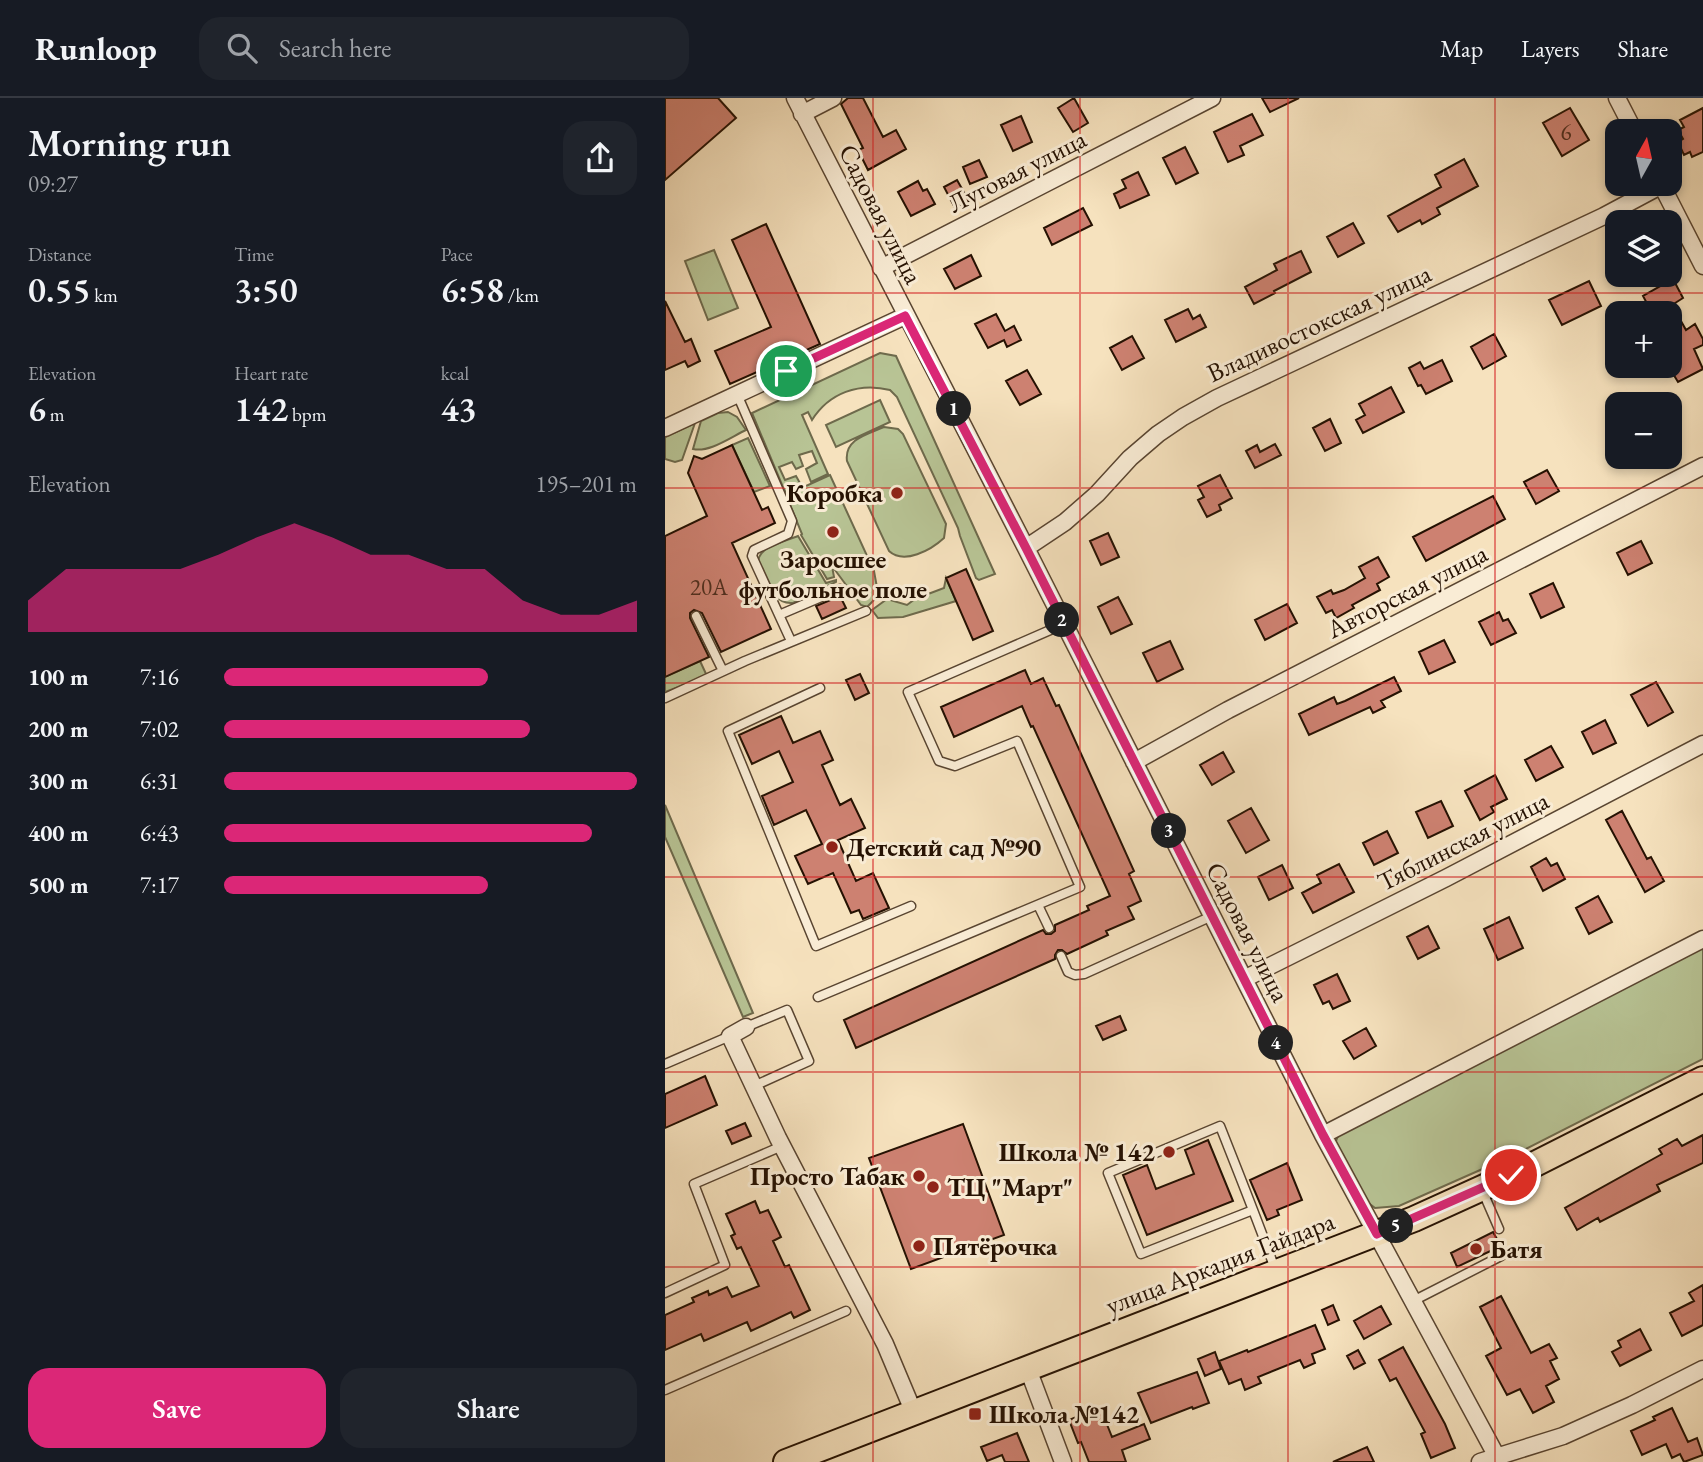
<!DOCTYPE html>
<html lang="en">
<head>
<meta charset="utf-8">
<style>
	body { margin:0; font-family:"EB Garamond",serif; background:#20242c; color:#f1f3f6; height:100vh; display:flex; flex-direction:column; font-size:26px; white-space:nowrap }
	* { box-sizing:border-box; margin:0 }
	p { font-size:23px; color:#9ea1a6 }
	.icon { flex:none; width:38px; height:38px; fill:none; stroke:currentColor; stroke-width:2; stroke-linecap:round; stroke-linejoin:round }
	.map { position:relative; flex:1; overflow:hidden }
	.details { display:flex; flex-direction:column; background:#171b24; width:665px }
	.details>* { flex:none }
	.needle { width:46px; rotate:8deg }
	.tools { position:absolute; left:940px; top:21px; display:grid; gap:14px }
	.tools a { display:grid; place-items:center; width:77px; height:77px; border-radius:14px; background:#171b24; box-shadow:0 4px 10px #0003; font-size:35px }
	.pin { position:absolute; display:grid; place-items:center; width:60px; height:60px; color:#fff; margin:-30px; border:4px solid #fff; border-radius:50%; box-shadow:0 2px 7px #0007 }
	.km { position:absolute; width:35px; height:35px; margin:-18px; border-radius:50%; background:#222; color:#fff; font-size:19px; line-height:35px; text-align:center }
	.round { display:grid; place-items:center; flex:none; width:74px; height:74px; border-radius:21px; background:#20242c }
	.overview { display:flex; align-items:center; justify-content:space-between; height:119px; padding:0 28px }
	h1 { font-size:38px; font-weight:600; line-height:52px }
	.stats { display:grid; grid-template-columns:repeat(3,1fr); gap:10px; height:119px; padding:7px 28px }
	.stats div { display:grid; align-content:center }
	.stats b { font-size:35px; font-weight:600 }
	.stats small { font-size:19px; font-weight:400 }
	.stats p { font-size:19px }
	.chart { height:196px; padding:14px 28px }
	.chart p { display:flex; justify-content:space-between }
	.chart svg { width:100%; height:126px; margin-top:7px; fill:#db2777; opacity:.7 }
	.primary-button { display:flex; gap:14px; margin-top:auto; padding:14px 28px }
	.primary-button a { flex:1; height:80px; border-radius:21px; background:#db2777; color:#fff; font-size:28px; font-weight:600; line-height:80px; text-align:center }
	.primary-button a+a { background:#20242c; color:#f1f3f6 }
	ul { padding:0 28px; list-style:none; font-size:23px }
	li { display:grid; grid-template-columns:112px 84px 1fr; align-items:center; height:52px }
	li i { height:18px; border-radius:9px; background:#db2777 }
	header { display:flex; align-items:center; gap:42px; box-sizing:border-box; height:98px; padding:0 35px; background:#171b24; border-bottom:2px solid #363941 }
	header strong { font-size:33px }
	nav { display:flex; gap:38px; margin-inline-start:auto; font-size:24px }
	.search { width:490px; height:63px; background:#20242c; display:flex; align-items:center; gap:18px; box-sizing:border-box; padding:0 24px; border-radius:21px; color:#9ea1a6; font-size:26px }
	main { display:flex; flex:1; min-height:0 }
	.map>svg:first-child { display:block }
	.green { fill:#b8c495; stroke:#6e6a4c; stroke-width:2 }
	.building { fill:#cd8171; stroke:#251102; stroke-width:2 }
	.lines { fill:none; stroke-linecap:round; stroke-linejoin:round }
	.service-casing { stroke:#594531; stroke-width:11 }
	.minor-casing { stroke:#594531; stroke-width:19 }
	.primary-casing { stroke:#251102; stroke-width:28 }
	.service { stroke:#f9ecd5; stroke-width:8 }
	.minor { stroke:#f9ecd5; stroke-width:16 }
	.primary { stroke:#f6e2be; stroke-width:24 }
	.route-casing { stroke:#fff; stroke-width:14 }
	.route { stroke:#db2777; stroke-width:9 }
	.grid { fill:none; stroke:#d62828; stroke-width:2; stroke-opacity:0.55 }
	.poi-dot { fill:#8f2418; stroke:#f9ecd5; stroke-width:2.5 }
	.labels { text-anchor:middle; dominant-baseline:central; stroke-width:6; stroke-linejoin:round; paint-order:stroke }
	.number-label { font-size:23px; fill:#4f2d1e }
	.street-label { font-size:26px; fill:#251102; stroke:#f9ecd5 }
	.poi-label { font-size:26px; font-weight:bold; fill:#251102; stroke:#f9ecd5; text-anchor:start }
</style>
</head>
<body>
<header>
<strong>Runloop</strong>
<div class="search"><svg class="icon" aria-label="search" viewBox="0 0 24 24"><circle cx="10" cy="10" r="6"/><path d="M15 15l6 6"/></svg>Search here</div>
<nav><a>Map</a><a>Layers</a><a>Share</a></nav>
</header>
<main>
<section class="details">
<div class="overview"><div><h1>Morning run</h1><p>09:27</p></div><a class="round"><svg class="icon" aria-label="share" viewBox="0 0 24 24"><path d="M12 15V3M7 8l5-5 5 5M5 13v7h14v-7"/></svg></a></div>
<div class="stats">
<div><p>Distance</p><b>0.55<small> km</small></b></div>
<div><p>Time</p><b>3:50</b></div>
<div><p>Pace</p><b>6:58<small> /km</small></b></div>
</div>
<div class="stats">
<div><p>Elevation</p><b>6<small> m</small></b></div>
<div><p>Heart rate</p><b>142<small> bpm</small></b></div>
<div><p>kcal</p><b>43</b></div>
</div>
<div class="chart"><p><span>Elevation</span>195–201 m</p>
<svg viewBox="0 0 160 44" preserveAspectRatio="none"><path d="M0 44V33L10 22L20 22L30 22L40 22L50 17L60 11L70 6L80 11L90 17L100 17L110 22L120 22L130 33L140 38L150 38L160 33V44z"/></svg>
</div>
<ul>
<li><b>100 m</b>7:16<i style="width:64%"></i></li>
<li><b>200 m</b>7:02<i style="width:74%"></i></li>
<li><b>300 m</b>6:31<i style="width:100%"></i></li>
<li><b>400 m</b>6:43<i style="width:89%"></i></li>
<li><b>500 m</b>7:17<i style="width:64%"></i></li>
</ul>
<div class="primary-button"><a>Save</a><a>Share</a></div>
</section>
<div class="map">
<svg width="1038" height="1364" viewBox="0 0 1038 1364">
	<rect width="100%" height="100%" fill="#f6e2be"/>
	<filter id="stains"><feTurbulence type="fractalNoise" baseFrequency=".00286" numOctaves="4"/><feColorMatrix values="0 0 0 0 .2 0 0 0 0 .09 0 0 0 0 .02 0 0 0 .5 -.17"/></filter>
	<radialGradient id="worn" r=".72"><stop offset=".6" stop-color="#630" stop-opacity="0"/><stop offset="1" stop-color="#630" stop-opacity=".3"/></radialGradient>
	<path class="green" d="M 49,152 L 73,210 L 43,222 L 20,163 Z
		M 215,255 L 231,258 L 330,476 L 314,482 L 311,480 L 295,438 L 293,430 L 232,299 L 225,292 C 194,284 164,295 147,322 L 143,314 L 137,317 L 163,376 L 146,384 L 141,371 L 152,365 L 147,353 L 134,357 L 138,368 L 131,371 L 127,364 L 114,369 L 120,382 L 131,378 L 136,387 L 120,394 L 87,315 Z
		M 215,302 L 225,324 L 171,349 L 161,327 Z
		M 63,314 L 72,319 L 81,332 C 66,339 44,355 28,351 L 36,323 L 53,315 Z
		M 30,325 L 17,362 L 10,364 L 0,361 L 0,339 Z
		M 219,329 L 233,331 L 238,336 L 281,426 L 279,440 C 266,452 239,467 224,453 L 182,363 C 179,341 203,336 219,329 Z
		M 83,340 L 105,388 L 89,394 L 67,347 Z
		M 165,377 L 209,473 L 213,495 L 211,500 L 202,509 L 196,507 L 167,468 L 169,479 L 162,481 L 136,437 L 137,436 L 121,397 Z
		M 133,438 L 161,485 L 171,482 L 171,484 L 128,505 C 107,507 102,482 93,466 C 92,448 119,444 133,438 Z
		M 281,480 L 291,503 L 238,519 L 213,520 L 207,512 L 222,501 L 242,507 L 250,501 L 279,490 Z
		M 35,563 L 42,578 L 0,594 L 0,575 L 2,578 Z
		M 0,707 L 88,915 L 78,919 L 0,739 Z
		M 1038,849 L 1038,961 L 849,1057 L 734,1108 L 710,1110 L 701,1103 L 670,1046 L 674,1035 Z"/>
	<path class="building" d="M 0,0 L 53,0 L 71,20 L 0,82 Z
		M 183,0 L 198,0 L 218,39 L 231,32 L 241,51 L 203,72 L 193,52 L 198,50 L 176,6 Z
		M 409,0 L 423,25 L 408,34 L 393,10 Z
		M 597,0 L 634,0 L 605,14 Z
		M 905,10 L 924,42 L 897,58 L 878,25 Z
		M 1038,10 L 1038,54 L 1027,59 L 1025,54 L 1019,57 L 1013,44 L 1018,41 L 1013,32 L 1019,29 L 1015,22 Z
		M 587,16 L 598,37 L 575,48 L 579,57 L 563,64 L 549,34 Z
		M 356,18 L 367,44 L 348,53 L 336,27 Z
		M 520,49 L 533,75 L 511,86 L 498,60 Z
		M 799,61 L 813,88 L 772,110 L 775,116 L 757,126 L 755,122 L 733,134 L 723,118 L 776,89 L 770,77 Z
		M 314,62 L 322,79 L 305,86 L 298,69 Z
		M 473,74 L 484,97 L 455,110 L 449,96 L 461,90 L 457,82 Z
		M 292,82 L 304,103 L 290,110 L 279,89 Z
		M 253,83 L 258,93 L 262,91 L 270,106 L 246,118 L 233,94 Z
		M 418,110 L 427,127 L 387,147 L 379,130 Z
		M 688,125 L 699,145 L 673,159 L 662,139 Z
		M 101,126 L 155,246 L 65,286 L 50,253 L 106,229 L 67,142 Z
		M 636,153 L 646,174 L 609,193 L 610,195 L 589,206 L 580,189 L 612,172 L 609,166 Z
		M 306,157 L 316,178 L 290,191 L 279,171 Z
		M 1008,181 L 1018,200 L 1007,207 L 1021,232 L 1030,226 L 1038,241 L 1038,247 L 1029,251 L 1038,271 L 1013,284 L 1004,269 L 1004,215 L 987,215 L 978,198 Z
		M 924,183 L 936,208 L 897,227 L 884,202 Z
		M 0,203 L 20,244 L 26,241 L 35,263 L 23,269 L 20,263 L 0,272 Z
		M 523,211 L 528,221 L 535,217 L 541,229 L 511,244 L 500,222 Z
		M 331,216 L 340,233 L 349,228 L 356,242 L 342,249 L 339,242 L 323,250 L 310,226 Z
		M 829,236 L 841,258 L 818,271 L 806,249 Z
		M 467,238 L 479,260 L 457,272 L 445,250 Z
		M 777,262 L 787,283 L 761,296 L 756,287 L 753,288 L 744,270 L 755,264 L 759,271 Z
		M 362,272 L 376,296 L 355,307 L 341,283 Z
		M 726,289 L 739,314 L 698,335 L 691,322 L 700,317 L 694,306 Z
		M 665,321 L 676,345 L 660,353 L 648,330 Z
		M 610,346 L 616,357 L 590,370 L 581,353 L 592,347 L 595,354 Z
		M 67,347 L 97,412 L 103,409 L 110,425 L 67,445 L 106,531 L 56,554 L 37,515 L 29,512 L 25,515 L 25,520 L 44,559 L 0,579 L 0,438 L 42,418 L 23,375 L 29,358 L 37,361 Z
		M 882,372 L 894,393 L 871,406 L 859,384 Z
		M 555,377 L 567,400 L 554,407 L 556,412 L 542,419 L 533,402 L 539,399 L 533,388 Z
		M 828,398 L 840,421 L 761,463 L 748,439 Z
		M 443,435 L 454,459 L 436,467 L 425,443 Z
		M 976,443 L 987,465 L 963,477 L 952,455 Z
		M 713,459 L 724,479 L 712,486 L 715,492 L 687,507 L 689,510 L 671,520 L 667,512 L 661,515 L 652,499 L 666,492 L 668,496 L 679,492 L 700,480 L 694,469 Z
		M 301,471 L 328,533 L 308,542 L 281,480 Z
		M 888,485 L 899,509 L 876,520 L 865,496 Z
		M 175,498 L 181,510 L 157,521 L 151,508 Z
		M 453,499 L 467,526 L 446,536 L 433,509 Z
		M 622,506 L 632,525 L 600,542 L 590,522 Z
		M 834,514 L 838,523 L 843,521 L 851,535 L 826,547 L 814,524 Z
		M 779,542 L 790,564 L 764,576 L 754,554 Z
		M 505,543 L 518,571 L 492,584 L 478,555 Z
		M 360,572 L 366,586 L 378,580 L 391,608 L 394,607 L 469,773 L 464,776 L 476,803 L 463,809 L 469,821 L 441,833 L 443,837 L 402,856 L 397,852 L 393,852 L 390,857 L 390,861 L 191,950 L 179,922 L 378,832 L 381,836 L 386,836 L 390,833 L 390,827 L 424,812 L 422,808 L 445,798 L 368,628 L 366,629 L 357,608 L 289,639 L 276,609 Z
		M 195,576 L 204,595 L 190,602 L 181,582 Z
		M 729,579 L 736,593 L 716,603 L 720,609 L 708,615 L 705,609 L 644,637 L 634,616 L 669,599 L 672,606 L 680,603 Z
		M 991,584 L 1008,614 L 983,628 L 966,597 Z
		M 116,618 L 128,645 L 155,633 L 168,662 L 157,667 L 175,707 L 186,701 L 200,730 L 173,742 L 191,783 L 208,775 L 224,810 L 198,821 L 194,812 L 186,815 L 168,775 L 143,786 L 130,758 L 157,746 L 141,712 L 109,727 L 97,698 L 128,684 L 114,653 L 87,666 L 74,637 Z
		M 940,622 L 951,645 L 928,656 L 917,634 Z
		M 886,648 L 898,669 L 871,683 L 860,662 Z
		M 558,654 L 569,674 L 547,687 L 535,667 Z
		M 830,677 L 842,701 L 826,709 L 829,714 L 815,722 L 800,693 Z
		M 776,703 L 788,728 L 763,740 L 751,714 Z
		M 586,710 L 604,742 L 581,755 L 563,723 Z
		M 957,713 L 982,761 L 986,759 L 999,783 L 980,794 L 941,722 Z
		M 722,733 L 733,755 L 709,767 L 698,745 Z
		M 881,760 L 886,768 L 892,765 L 900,781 L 878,793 L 866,769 Z
		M 674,766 L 689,794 L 648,815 L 637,795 L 656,785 L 652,777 Z
		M 617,767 L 628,790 L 604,802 L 593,779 Z
		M 933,798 L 947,824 L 924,836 L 911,810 Z
		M 844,819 L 858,850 L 833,862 L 819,831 Z
		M 763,828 L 774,850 L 753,861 L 742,839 Z
		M 672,876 L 685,903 L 668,911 L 664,903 L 658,906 L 649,887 Z
		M 455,918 L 461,932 L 438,942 L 431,928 Z
		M 701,930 L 711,948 L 689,961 L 678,943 Z
		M 40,978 L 52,1007 L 0,1030 L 0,996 Z
		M 80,1025 L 86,1038 L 67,1046 L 61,1033 Z
		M 298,1026 L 339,1137 L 246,1171 L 204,1060 Z
		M 1038,1037 L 1038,1065 L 992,1087 L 995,1093 L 935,1124 L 933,1120 L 912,1132 L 900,1110 L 997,1056 L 994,1051 L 1012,1041 L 1017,1048 Z
		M 543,1042 L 568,1103 L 482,1137 L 458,1077 L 482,1067 L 491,1091 L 529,1076 L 520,1052 Z
		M 622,1065 L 637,1102 L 612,1112 L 614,1117 L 602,1122 L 585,1082 Z
		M 90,1103 L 95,1115 L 103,1112 L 116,1139 L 108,1143 L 120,1169 L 124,1167 L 145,1212 L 129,1220 L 126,1214 L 86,1233 L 82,1224 L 39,1243 L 36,1236 L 0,1252 L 0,1217 L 29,1204 L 27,1200 L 43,1193 L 44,1197 L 62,1189 L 67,1199 L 94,1188 L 76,1149 L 72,1151 L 66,1138 L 70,1136 L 61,1116 Z
		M 828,1134 L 836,1148 L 792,1169 L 786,1155 Z
		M 1038,1187 L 1038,1227 L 1017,1238 L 1005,1215 L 1029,1203 L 1024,1195 Z
		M 836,1198 L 866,1255 L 884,1246 L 892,1260 L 885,1263 L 894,1281 L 881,1288 L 889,1304 L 868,1315 L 855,1291 L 842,1297 L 821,1258 L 836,1250 L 815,1209 Z
		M 668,1207 L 674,1222 L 663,1227 L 657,1212 Z
		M 716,1208 L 726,1226 L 699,1241 L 689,1223 Z
		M 650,1227 L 660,1251 L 647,1256 L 650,1265 L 639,1270 L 635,1262 L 593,1279 L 596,1285 L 580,1292 L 576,1281 L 564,1286 L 554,1263 L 582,1252 L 583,1254 Z
		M 975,1231 L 986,1252 L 955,1268 L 947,1254 L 956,1249 L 953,1243 Z
		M 738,1249 L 780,1326 L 790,1350 L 766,1360 L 756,1336 L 760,1334 L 731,1280 L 725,1283 L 714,1262 Z
		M 693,1252 L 700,1265 L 689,1271 L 682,1258 Z
		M 550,1254 L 556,1271 L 540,1278 L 533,1261 Z
		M 532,1274 L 544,1305 L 528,1311 L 527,1309 L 486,1325 L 473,1295 Z
		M 435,1309 L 447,1339 L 479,1326 L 485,1341 L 457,1352 L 461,1364 L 424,1364 L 416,1344 L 413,1345 L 404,1322 Z
		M 1007,1310 L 1023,1344 L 1032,1340 L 1038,1357 L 1019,1364 L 1015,1356 L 1007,1360 L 1001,1346 L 977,1357 L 966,1333 L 990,1322 L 988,1319 Z
		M 352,1335 L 364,1364 L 340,1364 L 337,1357 L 322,1363 L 316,1349 Z
		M 702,1349 L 709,1364 L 668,1364 Z"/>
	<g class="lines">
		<defs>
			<path id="service" d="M 72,296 L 127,423 L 123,436 L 89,452 L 87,458 L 126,543
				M 114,517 L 175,491
				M 31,518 L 58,573
				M 155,590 L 63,633 L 151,848 L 246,808
				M 0,600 L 80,563 L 201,513
				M 373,807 L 384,830
				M 396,858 L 403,874 L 410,877 L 419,876 L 547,818
				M 153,899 L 415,789 L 352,643 L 290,668 L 274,663 L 243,594 L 399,526
				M 81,929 L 122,912 L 144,963 L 89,988
				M 0,966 L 65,938
				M 817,1092 L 834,1131
				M 588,1112 L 476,1156 L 443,1075 L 555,1028 C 574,1076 593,1123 610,1171
				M 0,1195 L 60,1167 L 29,1086 L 117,1048
				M 748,1203 L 836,1158
				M 0,1292 L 181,1213"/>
			<path id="minor" d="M 130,0 L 361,450 L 658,1037 L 831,1357
				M 952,0 L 969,33
				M 137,16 L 168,0
				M 996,86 L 1038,168
				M 216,170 L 547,0
				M 0,330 L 240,218
				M 361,450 L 400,424 L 432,396 L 465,360 L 493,336 L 518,319 L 552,300 L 939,118 L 997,87
				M 469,664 L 563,612 L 1038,368
				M 579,881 L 781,780 L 1038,646
				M 81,929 L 65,938 L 113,1040 L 220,1246 L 249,1315
				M 658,1037 L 1038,841
				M 363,1271 L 398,1364
				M 815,1364 L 898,1338 L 967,1307 L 1038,1271"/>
			<path id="primary" d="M 121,1364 L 749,1121 L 870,1066 L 1038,981"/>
		</defs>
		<use href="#service" class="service-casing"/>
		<use href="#minor" class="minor-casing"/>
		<use href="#primary" class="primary-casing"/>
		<use href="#service" class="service"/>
		<use href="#minor" class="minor"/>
		<use href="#primary" class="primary"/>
	</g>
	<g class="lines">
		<defs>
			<path id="route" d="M 121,273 L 240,218 L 361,450 L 658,1037 L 712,1136 L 846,1077"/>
		</defs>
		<use href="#route" class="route-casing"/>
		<use href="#route" class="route"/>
	</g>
	<path class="grid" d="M 208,0 L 208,1364M 415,0 L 415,1364M 623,0 L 623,1364M 830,0 L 830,1364M 0,195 L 1038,195M 0,390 L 1038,390M 0,585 L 1038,585M 0,779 L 1038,779M 0,974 L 1038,974M 0,1169 L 1038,1169"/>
	<g class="poi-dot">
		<circle cx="232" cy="395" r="7"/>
		<circle cx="168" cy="434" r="7"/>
		<circle cx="167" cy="749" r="7"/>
		<circle cx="504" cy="1054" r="7"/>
		<circle cx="254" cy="1078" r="7"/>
		<circle cx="268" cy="1089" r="7"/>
		<circle cx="254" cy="1148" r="7"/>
		<circle cx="811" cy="1151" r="7"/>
		<rect x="303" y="1309" width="14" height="14" rx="3.5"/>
	</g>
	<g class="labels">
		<g class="number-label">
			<text x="901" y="34">6</text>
			<text x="44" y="489">20А</text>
		</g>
		<g class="street-label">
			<text transform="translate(352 73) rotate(-27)">Луговая улица</text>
			<text transform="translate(216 116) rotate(63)">Садовая улица</text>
			<text transform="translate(654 225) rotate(-25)">Владивостокская улица</text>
			<text transform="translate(742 493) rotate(-27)">Авторская улица</text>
			<text transform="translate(798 743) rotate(-27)">Тяблинская улица</text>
			<text transform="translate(583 834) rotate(63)">Садовая улица</text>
			<text transform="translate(555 1165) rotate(-21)">улица Аркадия Гайдара</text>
		</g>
		<g class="poi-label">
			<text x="218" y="395" text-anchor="end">Коробка</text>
			<text x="168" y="461" text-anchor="middle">Заросшее<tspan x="168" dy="30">футбольное поле</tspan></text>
			<text x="181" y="749">Детский сад №90</text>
			<text x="490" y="1054" text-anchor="end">Школа № 142</text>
			<text x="240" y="1078" text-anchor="end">Просто Табак</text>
			<text x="282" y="1089">ТЦ "Март"</text>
			<text x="268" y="1148">Пятёрочка</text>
			<text x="825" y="1151">Батя</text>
			<text x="324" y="1316">Школа №142</text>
		</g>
	</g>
	<rect width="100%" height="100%" filter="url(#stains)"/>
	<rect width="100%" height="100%" fill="url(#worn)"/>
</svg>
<div class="tools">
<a><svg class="needle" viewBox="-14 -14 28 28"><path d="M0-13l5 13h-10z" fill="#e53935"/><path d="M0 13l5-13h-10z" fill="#9ea1a6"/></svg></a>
<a><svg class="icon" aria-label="layers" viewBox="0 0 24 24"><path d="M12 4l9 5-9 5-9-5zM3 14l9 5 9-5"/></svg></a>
<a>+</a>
<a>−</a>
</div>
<div class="pin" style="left:121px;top:273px;background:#1e9e55"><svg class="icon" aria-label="arrive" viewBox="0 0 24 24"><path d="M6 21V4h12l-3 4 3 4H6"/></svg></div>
<div class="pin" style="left:846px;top:1077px;background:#d93025"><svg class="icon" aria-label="check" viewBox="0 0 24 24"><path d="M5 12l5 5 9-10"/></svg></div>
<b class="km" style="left:289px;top:311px">1</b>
<b class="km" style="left:397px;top:522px">2</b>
<b class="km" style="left:504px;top:733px">3</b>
<b class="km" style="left:611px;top:945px">4</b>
<b class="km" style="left:731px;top:1128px">5</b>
</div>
</main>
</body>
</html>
